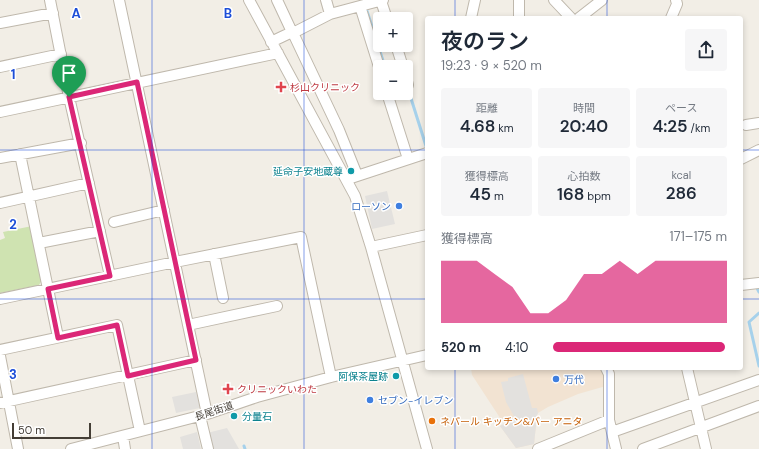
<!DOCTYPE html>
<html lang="ja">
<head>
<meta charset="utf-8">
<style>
	body { margin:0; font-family:"DM Sans","Noto Sans JP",sans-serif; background:#f6f6f7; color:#1f2937; height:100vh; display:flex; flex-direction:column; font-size:15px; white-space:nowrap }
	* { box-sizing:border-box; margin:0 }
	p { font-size:13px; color:#747a83 }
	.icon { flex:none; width:22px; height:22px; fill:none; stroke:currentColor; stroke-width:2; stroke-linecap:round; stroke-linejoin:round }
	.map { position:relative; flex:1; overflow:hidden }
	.details { position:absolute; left:425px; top:16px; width:318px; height:354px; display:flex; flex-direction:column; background:#fff; border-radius:4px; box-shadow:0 2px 6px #0003 }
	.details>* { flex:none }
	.buttons { position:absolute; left:373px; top:12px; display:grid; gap:8px }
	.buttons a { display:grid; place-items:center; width:40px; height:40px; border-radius:4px; background:#fff; box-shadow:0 2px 6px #0003; font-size:20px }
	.scale { position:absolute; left:12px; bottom:10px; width:79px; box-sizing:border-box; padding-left:4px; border:2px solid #443e36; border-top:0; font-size:11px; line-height:14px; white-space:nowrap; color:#443e36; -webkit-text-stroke:3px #fff; paint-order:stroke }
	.pin { position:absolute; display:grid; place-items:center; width:34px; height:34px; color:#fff; margin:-41px -17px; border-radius:50% 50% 50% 0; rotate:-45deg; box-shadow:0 0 4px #0007 }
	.pin .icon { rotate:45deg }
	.round { display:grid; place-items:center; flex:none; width:42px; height:42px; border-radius:4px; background:#f6f6f7 }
	.summary { display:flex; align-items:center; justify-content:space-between; height:68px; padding:0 16px }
	h1 { font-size:22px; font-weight:600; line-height:30px }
	.figures { display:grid; grid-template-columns:repeat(3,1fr); gap:6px; height:68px; padding:4px 16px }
	.figures div { display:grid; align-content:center; border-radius:4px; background:#f6f6f7; text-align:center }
	.figures b { font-size:17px; font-weight:600 }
	.figures small { font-size:11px; font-weight:400 }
	.figures p { font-size:11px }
	.chart { height:112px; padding:8px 16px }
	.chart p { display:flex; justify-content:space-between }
	.chart svg { width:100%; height:72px; margin-top:4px; fill:#db2777; opacity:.7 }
	ul { padding:0 16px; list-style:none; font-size:13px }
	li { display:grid; grid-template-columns:64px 48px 1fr; align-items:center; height:30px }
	li i { height:10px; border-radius:5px; background:#db2777 }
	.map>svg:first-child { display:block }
	.commercial { fill:#f2e3d2 }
	.green { fill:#cfe3b1 }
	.parking { fill:#e3e1de }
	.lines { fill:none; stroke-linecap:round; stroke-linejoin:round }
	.stream { stroke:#a6d1eb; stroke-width:3 }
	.minor-casing { stroke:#bfb8ac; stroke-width:12 }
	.minor { stroke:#fff; stroke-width:10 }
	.route-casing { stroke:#fff; stroke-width:8 }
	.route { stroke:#db2777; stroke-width:5 }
	.grid { fill:none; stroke:#1d4ed8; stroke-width:1; stroke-opacity:0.55 }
	.health-dot { fill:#e0444e; stroke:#fff; stroke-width:1.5 }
	.culture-dot { fill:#0f9aa8; stroke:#fff; stroke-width:1.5 }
	.shop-dot { fill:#3f7fe0; stroke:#fff; stroke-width:1.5 }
	.food-dot { fill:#e8710a; stroke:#fff; stroke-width:1.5 }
	.labels { text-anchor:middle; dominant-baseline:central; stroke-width:3; stroke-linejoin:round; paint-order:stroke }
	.health-label { font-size:10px; fill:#be3a42; stroke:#fff; text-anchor:start }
	.culture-label { font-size:10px; fill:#0d838f; stroke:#fff; text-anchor:end }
	.shop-label { font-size:10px; fill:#366cbe; stroke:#fff; text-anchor:start }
	.street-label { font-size:10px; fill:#443e36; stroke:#fff }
	.food-label { font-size:10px; fill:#c56008; stroke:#fff; text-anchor:start }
	.grid-label { font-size:13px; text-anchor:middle; font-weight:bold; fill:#1d4ed8; stroke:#fff; stroke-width:3; stroke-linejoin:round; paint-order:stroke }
</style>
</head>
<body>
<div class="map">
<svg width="759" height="449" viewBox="0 0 759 449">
	<rect width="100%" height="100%" fill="#f2eee6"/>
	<path class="commercial" d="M 471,368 L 604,368 L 606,386 L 578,394 L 548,407 L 538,413 L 535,419 L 536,425 L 534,444 L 516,448 L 500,426 L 504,424 L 472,375 Z"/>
	<path class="green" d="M 32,226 L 43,278 L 39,285 L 0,293 L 0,240 L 5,238 L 3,232 Z"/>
	<path class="parking" d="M 387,191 L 395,224 L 372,229 L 365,196 Z
		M 523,374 L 532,408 L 537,408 L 538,413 L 535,419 L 536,425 L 534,444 L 516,448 L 500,426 L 515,418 L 506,402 L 501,382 L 508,381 L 508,378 Z
		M 196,392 L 200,408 L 176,413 L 172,397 Z
		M 227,428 L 239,449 L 210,449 L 207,433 Z
		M 197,432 L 201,449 L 183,449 L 180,437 Z"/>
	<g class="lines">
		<path class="stream" d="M 367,11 L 385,67
			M 393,93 L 394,96 L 404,93
			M 406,93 L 409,92 L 426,146
			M 757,288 L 759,292
			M 759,313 L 749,322 L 759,366
			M 244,446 L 245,449"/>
		<defs>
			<path id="minor" d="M 50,0 L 69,97 L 110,276
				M 119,0 L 207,414
				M 249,0 L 355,196 L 371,247 L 427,449
				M 277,0 L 292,32
				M 326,0 L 330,14
				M 554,0 L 571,18
				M 381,1 L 387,19
				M 360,6 L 380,70
				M 471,18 L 475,0
				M 519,18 L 519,0
				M 579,18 L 602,0
				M 671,18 L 677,4 L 676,0
				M 0,23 L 53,13
				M 293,33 L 339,130 L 357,175
				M 271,42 L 292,32 L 293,33 L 330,14 L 383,0
				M 396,45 L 403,67
				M 0,67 L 61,54
				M 406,78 L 408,85
				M 387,93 L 408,159
				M 0,112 L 278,53
				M 746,125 L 759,123
				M 20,154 L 58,337
				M 0,158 L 81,143
				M 741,159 L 759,150
				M 351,178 L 427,153
				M 0,203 L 89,183
				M 114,222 L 164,210
				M 39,243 L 100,231
				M 371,247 L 427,235
				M 214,254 L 223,298
				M 741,285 L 759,283
				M 0,299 L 175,262 L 301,237 L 331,377
				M 188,325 L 277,306
				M 0,350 L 117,325 L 140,431
				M 0,356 L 18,449
				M 606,368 L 609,374 L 609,420 L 616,449
				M 687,368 L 706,449
				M 0,403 L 196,360
				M 200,416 L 208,449
				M 612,432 L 759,380
				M 123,436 L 125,449
				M 71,449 L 207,414 L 257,397 L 331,377 L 427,355
				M 538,449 L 609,420
				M 643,449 L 759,406"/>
		</defs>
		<use href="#minor" class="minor-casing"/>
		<use href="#minor" class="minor"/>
	</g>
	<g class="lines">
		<defs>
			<path id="route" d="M 137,82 L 196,360 L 128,376 L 117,325 L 58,338 L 48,289 L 110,276 L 69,97 Z"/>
		</defs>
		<use href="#route" class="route-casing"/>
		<use href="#route" class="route"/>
	</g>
	<path class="grid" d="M 152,0 L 152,449M 304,0 L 304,449M 455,0 L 455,18M 607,0 L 607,18M 0,150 L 427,150M 741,150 L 759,150M 0,299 L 427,299M 741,299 L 759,299M 455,368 L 455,449M 607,368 L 607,449"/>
	<g class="health-dot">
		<path d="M279 81h4v4h4v4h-4v4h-4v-4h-4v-4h4z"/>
		<path d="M226 383h4v4h4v4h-4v4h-4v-4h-4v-4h4z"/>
	</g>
	<g class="culture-dot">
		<circle cx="351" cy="171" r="4"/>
		<circle cx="396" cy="376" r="4"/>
		<circle cx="234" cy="416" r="4"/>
	</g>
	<g class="shop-dot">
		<circle cx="399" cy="206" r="4"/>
		<circle cx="556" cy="379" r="4"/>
		<circle cx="370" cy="400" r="4"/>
	</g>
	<circle class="food-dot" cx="432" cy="421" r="4"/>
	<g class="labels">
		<g class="health-label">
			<text x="290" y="87">杉山クリニック</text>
			<text x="237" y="389">クリニックいわた</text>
		</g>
		<g class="culture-label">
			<text x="343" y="171">延命子安地蔵尊</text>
			<text x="388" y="376">阿保茶屋跡</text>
			<text x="242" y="416" text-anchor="start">分量石</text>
		</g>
		<g class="shop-label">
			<text x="391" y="206" text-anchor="end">ローソン</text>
			<text x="564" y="379">万代</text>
			<text x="378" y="400">セブン-イレブン</text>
		</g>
		<g class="street-label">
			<text transform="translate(214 411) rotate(-18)">長尾街道</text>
		</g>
		<g class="food-label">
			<text x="440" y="421">ネパール キッチン&amp;バー アニタ</text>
		</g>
	</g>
	<g class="grid-label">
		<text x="76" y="18">A</text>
		<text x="228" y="18">B</text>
		<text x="13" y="79">1</text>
		<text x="13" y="229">2</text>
		<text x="13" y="379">3</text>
	</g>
</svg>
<div class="buttons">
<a>+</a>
<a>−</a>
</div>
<div class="scale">50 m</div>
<div class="pin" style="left:69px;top:97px;background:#1e9e55"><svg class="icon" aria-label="arrive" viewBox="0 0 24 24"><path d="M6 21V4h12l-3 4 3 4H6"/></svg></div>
<section class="details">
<div class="summary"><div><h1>夜のラン</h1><p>19:23 · 9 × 520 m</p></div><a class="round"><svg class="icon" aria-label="share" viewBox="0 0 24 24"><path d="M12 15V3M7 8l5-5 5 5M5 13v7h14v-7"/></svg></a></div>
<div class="figures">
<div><p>距離</p><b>4.68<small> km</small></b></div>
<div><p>時間</p><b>20:40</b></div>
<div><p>ペース</p><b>4:25<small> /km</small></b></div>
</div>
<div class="figures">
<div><p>獲得標高</p><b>45<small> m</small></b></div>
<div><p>心拍数</p><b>168<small> bpm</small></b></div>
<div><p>kcal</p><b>286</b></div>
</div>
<div class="chart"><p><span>獲得標高</span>171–175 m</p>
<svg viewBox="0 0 160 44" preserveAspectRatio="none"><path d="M0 44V6L10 6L20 6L30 14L40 22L50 38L60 38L70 30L80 14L90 14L100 6L110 14L120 6L130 6L140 6L150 6L160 6V44z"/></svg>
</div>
<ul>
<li><b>520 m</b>4:10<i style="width:99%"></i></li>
</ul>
</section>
</div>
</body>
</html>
